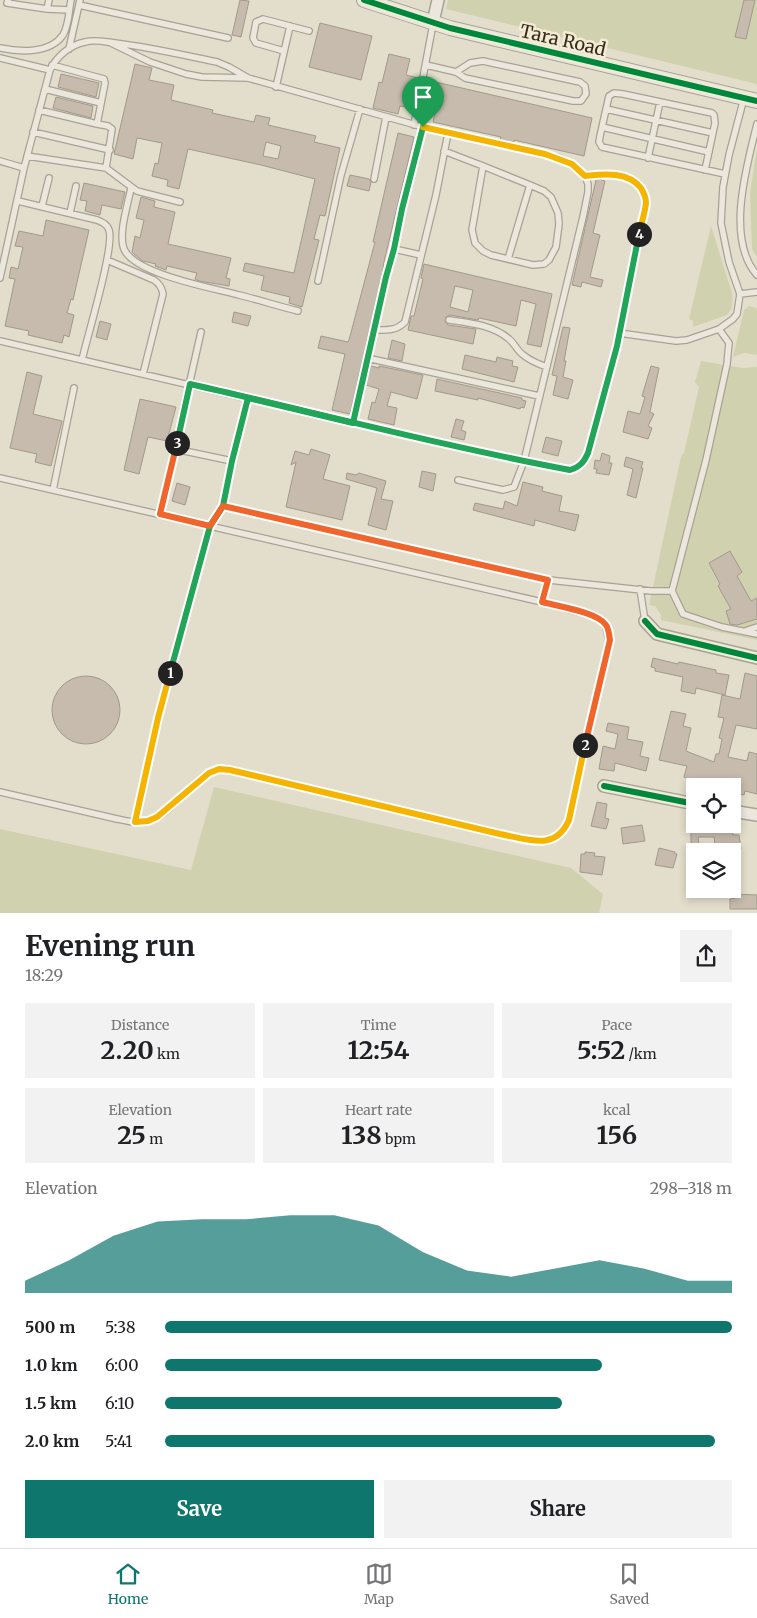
<!DOCTYPE html>
<html lang="en">
<head>
<meta charset="utf-8">
<style>
	body { margin:0; font-family:Merriweather,serif; background:#f2f2f2; color:#202124; height:100vh; display:flex; flex-direction:column; font-size:19px; white-space:nowrap }
	* { box-sizing:border-box; margin:0 }
	p { font-size:16px; color:#757577 }
	.icon { flex:none; width:28px; height:28px; fill:none; stroke:currentColor; stroke-width:2; stroke-linecap:round; stroke-linejoin:round }
	.map { position:relative; height:913px; overflow:hidden }
	.sheet { display:flex; flex-direction:column; background:#fff; flex:1 }
	.sheet>* { flex:none }
	.controls { position:absolute; left:686px; top:778px; display:grid; gap:10px }
	.controls a { display:grid; place-items:center; width:55px; height:55px; border-radius:0px; background:#fff; box-shadow:0 2px 8px #0003; font-size:25px }
	.pin { position:absolute; display:grid; place-items:center; width:42px; height:42px; color:#fff; margin:-51px -21px; border-radius:50% 50% 50% 0; rotate:-45deg; box-shadow:0 0 5px #0007 }
	.pin .icon { rotate:45deg }
	.km { position:absolute; width:25px; height:25px; margin:-12px; border-radius:50%; background:#222; color:#fff; font-size:14px; line-height:25px; text-align:center }
	.round { display:grid; place-items:center; flex:none; width:52px; height:52px; border-radius:0px; background:#f2f2f2 }
	.headline { display:flex; align-items:center; justify-content:space-between; height:85px; padding:0 25px }
	h1 { font-size:28px; font-weight:700; line-height:38px }
	.stats { display:grid; grid-template-columns:repeat(3,1fr); gap:8px; height:85px; padding:5px 25px }
	.stats div { display:grid; align-content:center; border-radius:0px; background:#f2f2f2; text-align:center }
	.stats b { font-size:25px; font-weight:700 }
	.stats small { font-size:14px; font-weight:400 }
	.stats p { font-size:14px }
	.chart { height:140px; padding:10px 25px }
	.chart p { display:flex; justify-content:space-between }
	.chart svg { width:100%; height:90px; margin-top:5px; fill:#0f766e; opacity:.7 }
	.primary-button { display:flex; gap:10px; margin-top:auto; padding:10px 25px }
	.primary-button a { flex:1; height:58px; border-radius:0px; background:#0f766e; color:#fff; font-size:20px; font-weight:700; line-height:58px; text-align:center }
	.primary-button a+a { background:#f2f2f2; color:#202124 }
	ul { padding:0 25px; list-style:none; font-size:16px }
	li { display:grid; grid-template-columns:80px 60px 1fr; align-items:center; height:38px }
	li i { height:12px; border-radius:6px; background:#0f766e }
	.tabs { display:flex; justify-content:space-around; align-items:center; height:70px; border-top:1px solid #e0e0e0; background:#fff; font-size:14px; color:#757577 }
	.tabs a { display:grid; justify-items:center; gap:2px }
	.tabs .on { color:#0f766e }
	.map>svg:first-child { display:block }
	.green { fill:#d0d2af }
	.building { fill:#c6bbad; stroke:#a3998b; fill-rule:evenodd }
	.lines { fill:none; stroke-linecap:round; stroke-linejoin:round }
	.service-casing { stroke:#a8a295; stroke-width:8 }
	.minor-casing { stroke:#a8a295; stroke-width:14 }
	.tertiary-casing { stroke:#a8a295; stroke-width:16 }
	.service { stroke:#ebe7dd; stroke-width:5.5 }
	.minor { stroke:#ebe7dd; stroke-width:11 }
	.tertiary { stroke:#ebe7dd; stroke-width:14 }
	.cycleway-casing { stroke:#f3ecd2; stroke-width:9 }
	.cycleway { stroke:#00873e; stroke-width:6 }
	.split-1-casing { stroke:#fff; stroke-width:10 }
	.split-2-casing { stroke:#fff; stroke-width:10 }
	.split-3-casing { stroke:#fff; stroke-width:10 }
	.split-4-casing { stroke:#fff; stroke-width:10 }
	.split-5-casing { stroke:#fff; stroke-width:10 }
	.split-1 { stroke:#22a559; stroke-width:6 }
	.split-2 { stroke:#f5b400; stroke-width:6 }
	.split-3 { stroke:#f0652b; stroke-width:6 }
	.split-4 { stroke:#22a559; stroke-width:6 }
	.split-5 { stroke:#f5b400; stroke-width:6 }
	.labels { text-anchor:middle; dominant-baseline:central; stroke-width:5; stroke-linejoin:round; paint-order:stroke }
	.street-label { font-size:18px; fill:#352b1e; stroke:#f3ecd2 }
</style>
</head>
<body>
<div class="map">
<svg width="757" height="913" viewBox="0 0 757 913">
	<rect width="100%" height="100%" fill="#e3ddcc"/>
	<path class="green" d="M 448,0 L 757,0 L 757,84 L 446,9 Z
		M 757,148 L 757,257 L 752,249 L 750,193 Z
		M 711,226 L 732,293 C 733,302 733,309 727,315 L 693,327 L 693,321 L 689,319 Z
		M 749,306 L 757,308 L 757,355 L 744,353 L 733,357 L 744,310 Z
		M 701,361 L 743,368 L 757,367 L 757,640 L 661,620 L 661,615 L 655,606 L 649,605 L 681,457 L 684,453 L 699,387 L 695,382 Z
		M 214,787 L 571,868 L 603,894 L 599,913 L 0,913 L 0,829 L 191,870 Z"/>
	<path class="building" d="M 240,0 L 249,1 L 241,37 L 232,35 Z
		M 744,0 L 755,0 L 746,39 L 735,37 Z
		M 320,23 L 372,36 L 361,80 L 309,67 Z
		M 389,54 L 410,59 L 406,75 L 418,78 L 412,108 L 400,106 L 398,114 L 373,108 L 379,82 L 382,83 Z
		M 135,64 L 152,68 L 149,80 L 174,85 L 171,100 L 213,110 L 212,113 L 254,122 L 256,115 L 270,118 L 268,125 L 316,136 L 314,142 L 340,148 L 325,216 L 320,215 L 314,239 L 319,240 L 302,307 L 289,303 L 290,297 L 261,290 L 264,276 L 243,271 L 245,263 L 294,273 L 315,179 L 261,165 L 188,149 L 179,189 L 167,186 L 168,180 L 152,176 L 155,163 L 158,164 L 162,143 L 137,138 L 133,159 L 114,154 ZM 266,142 L 281,146 L 278,159 L 263,156 Z
		M 61,74 L 99,83 L 96,97 L 58,87 Z
		M 427,80 L 592,118 L 584,156 L 514,140 L 514,143 L 500,140 L 501,137 L 433,122 L 435,113 L 422,110 Z
		M 56,97 L 93,106 L 91,118 L 53,108 Z
		M 398,133 L 414,137 L 383,266 L 384,266 L 350,414 L 332,410 L 345,354 L 318,348 L 321,336 L 348,342 L 349,340 L 375,242 L 373,242 Z
		M 350,175 L 369,179 L 371,182 L 369,191 L 347,186 Z
		M 599,179 L 605,181 L 593,233 L 600,235 L 590,277 L 603,280 L 601,287 L 582,282 L 581,287 L 572,285 L 596,180 Z
		M 84,183 L 125,192 L 121,209 L 102,205 L 100,215 L 85,211 L 87,201 L 80,200 Z
		M 141,197 L 155,201 L 154,207 L 175,212 L 168,244 L 231,258 L 226,278 L 230,279 L 229,286 L 199,281 L 195,279 L 197,273 L 167,266 L 166,270 L 155,266 L 156,264 L 143,261 L 134,254 L 132,252 L 135,236 L 140,238 L 144,220 L 136,218 Z
		M 46,220 L 89,230 L 73,300 L 71,299 L 67,313 L 74,315 L 69,337 L 64,335 L 62,343 L 28,335 L 29,331 L 5,326 L 15,279 L 9,278 L 11,267 L 18,269 L 23,247 L 15,246 L 19,231 L 43,236 Z
		M 424,264 L 552,294 L 541,347 L 527,344 L 536,304 L 521,300 L 516,326 L 484,319 L 479,318 L 478,320 L 450,315 L 446,317 L 445,321 L 448,325 L 476,329 L 473,344 L 408,330 L 411,316 L 414,316 L 423,279 L 421,278 ZM 455,286 L 473,290 L 468,312 L 450,307 Z
		M 234,312 L 251,316 L 248,326 L 232,322 Z
		M 100,321 L 111,324 L 107,340 L 96,337 Z
		M 563,327 L 570,328 L 564,361 L 566,361 L 563,377 L 573,380 L 568,399 L 553,395 L 557,376 L 552,375 Z
		M 392,340 L 405,344 L 402,361 L 388,358 Z
		M 465,355 L 496,362 L 497,357 L 513,361 L 512,366 L 518,367 L 514,382 L 462,369 Z
		M 371,366 L 379,368 L 379,366 L 423,375 L 417,399 L 391,392 L 387,406 L 397,408 L 394,425 L 368,419 L 372,402 L 375,403 L 379,389 L 366,385 Z
		M 651,366 L 659,368 L 650,412 L 654,414 L 648,426 L 652,428 L 648,439 L 623,432 L 628,411 L 640,414 L 645,397 L 642,396 Z
		M 27,372 L 42,376 L 33,414 L 62,421 L 51,466 L 35,462 L 37,454 L 10,448 Z
		M 437,379 L 522,398 L 522,400 L 526,401 L 524,408 L 521,407 L 520,409 L 478,398 L 478,400 L 435,391 Z
		M 140,399 L 176,407 L 167,441 L 148,437 L 139,474 L 124,470 Z
		M 456,419 L 464,421 L 461,430 L 466,432 L 464,440 L 451,437 Z
		M 546,437 L 562,441 L 558,456 L 542,452 Z
		M 311,449 L 330,455 L 323,479 L 350,486 L 342,520 L 286,507 L 296,462 L 291,465 L 295,451 L 309,455 Z
		M 602,453 L 610,456 L 609,463 L 612,463 L 609,475 L 596,473 L 597,469 L 594,469 L 595,460 L 600,461 Z
		M 626,457 L 643,462 L 641,468 L 643,468 L 636,498 L 627,495 L 633,469 L 624,466 Z
		M 422,471 L 436,474 L 433,491 L 419,487 Z
		M 347,473 L 356,475 L 359,473 L 386,481 L 381,499 L 393,501 L 386,530 L 368,525 L 377,488 L 346,479 Z
		M 523,482 L 543,487 L 542,491 L 562,496 L 559,511 L 579,515 L 575,531 L 535,520 L 534,526 L 473,510 L 475,503 L 503,509 L 505,501 L 517,506 Z
		M 177,483 L 190,487 L 185,505 L 172,501 Z
		M 730,551 L 742,572 L 737,576 L 751,601 L 757,598 L 757,619 L 737,625 L 730,624 L 726,611 L 731,609 L 718,586 L 720,584 L 709,563 Z
		M 653,658 L 678,664 L 679,662 L 716,670 L 716,673 L 729,675 L 725,695 L 696,688 L 695,694 L 681,691 L 683,677 L 655,671 L 655,668 L 651,667 Z
		M 745,673 L 757,676 L 757,729 L 736,725 L 728,757 L 747,761 L 749,752 L 757,754 L 757,794 L 745,791 L 744,795 L 732,792 L 732,786 L 703,786 L 684,777 L 687,766 L 659,760 L 671,711 L 686,714 L 683,726 L 691,728 L 686,751 L 714,762 L 716,754 L 719,754 L 722,739 L 719,738 L 724,718 L 718,717 L 722,695 L 740,699 Z
		M52 710a34 34 0 1 1 68 0a34 34 0 1 1-68 0Z
		M 608,723 L 629,727 L 627,739 L 643,742 L 640,756 L 649,758 L 646,771 L 615,763 L 614,771 L 599,769 L 603,746 L 615,749 L 618,734 L 606,731 Z
		M 597,802 L 607,804 L 605,818 L 609,819 L 606,829 L 591,826 Z
		M 731,824 L 733,835 L 739,835 L 741,849 L 716,851 L 714,837 L 698,837 L 699,845 L 691,845 L 691,825 Z
		M 642,825 L 645,841 L 623,844 L 621,828 Z
		M 659,848 L 675,852 L 675,854 L 677,854 L 673,868 L 655,865 Z
		M 585,852 L 595,853 L 594,856 L 605,857 L 602,875 L 580,872 L 581,854 L 585,854 Z
		M 735,894 L 757,895 L 757,909 L 730,909 L 730,899 L 735,898 Z"/>
	<g class="lines">
		<defs>
			<path id="service" d="M 8,0 L 7,3 L 47,9 L 69,10
				M 79,5 L 228,38
				M 47,9 L 49,0
				M 111,43 L 150,62 L 186,74 L 202,77 L 248,78 L 423,127 L 560,158 L 572,164 L 585,176 L 588,184 L 588,192 L 583,217 L 524,461 L 514,487 L 503,490 L 458,480
				M 0,48 C 20,52 50,54 63,35 C 69,25 69,10 71,0
				M 69,49 L 80,0
				M 284,51 L 256,43 L 253,38 L 256,22 L 263,19 L 309,31
				M 0,58 L 50,70
				M 426,65 L 456,72 L 465,78 L 573,101 L 581,101 L 586,94 L 585,86 L 580,82 L 483,61 L 470,63 L 456,72
				M 276,87 L 290,26
				M 45,89 L 101,103
				M 606,109 L 713,133
				M 39,110 L 97,124 L 105,83 L 104,79 L 52,65
				M 757,124 C 747,165 725,239 757,275
				M 414,125 L 433,24
				M 602,127 L 709,152
				M 33,132 L 110,150
				M 444,151 L 483,166 L 530,185 L 544,191 L 551,197 L 558,213 L 559,224 L 556,247 L 549,260 L 544,264 L 533,265 L 491,255 L 483,251 L 475,243 L 472,230 L 483,166
				M 27,156 L 106,168 L 112,129 L 108,126 L 97,124
				M 648,158 L 660,102
				M 0,161 L 24,168
				M 106,168 L 137,191 L 180,202
				M 705,170 L 715,123 L 714,115 L 712,113 L 623,94 L 614,93 L 609,96 L 600,136 L 599,142 L 602,147 L 725,174
				M 374,179 L 386,117
				M 131,188 C 128,204 118,234 124,249 C 134,274 213,288 239,295 C 259,300 278,306 298,311
				M 18,201 L 97,220 C 102,222 107,224 109,230 C 115,246 87,337 82,360
				M 42,206 L 49,178
				M 70,213 L 76,186
				M 394,249 L 421,255
				M 508,259 L 530,185
				M 107,260 L 154,280 C 160,284 162,288 163,294 L 143,374
				M 0,278 L 24,168 L 50,70 C 57,56 70,45 85,42 C 95,39 105,42 115,43 C 149,47 183,55 217,62 L 229,67 L 248,78
				M 318,281 L 341,175 L 360,109
				M 740,294 L 757,292
				M 449,320 C 470,323 493,325 509,339 C 514,343 517,350 522,354 C 529,360 538,364 547,367
				M 374,330 C 387,330 396,331 405,322 L 436,195 L 448,133
				M 619,333 L 676,341 L 687,340 L 719,329 L 733,319 L 737,314 L 740,294 L 729,262 L 721,223 L 723,187 L 729,155 L 744,98
				M 0,341 L 353,423 L 524,461 L 571,470 C 580,467 584,462 588,453 L 617,346 L 646,203 C 644,171 609,173 585,176
				M 367,358 L 539,396
				M 353,423 L 386,277 L 394,249 L 402,209 L 423,127
				M 175,449 L 232,461
				M 0,478 L 542,602 L 597,617 L 605,624 L 609,640 L 569,820 C 555,852 528,839 501,834 L 230,770 C 227,770 222,769 219,769 C 196,773 172,816 147,821 C 137,824 127,821 117,819 L 0,792
				M 53,490 L 74,388
				M 223,506 L 549,580 L 651,591 L 672,591 L 706,460 L 727,364 L 729,343 L 719,329
				M 160,514 L 201,332
				M 640,589 L 645,621
				M 672,591 L 683,614 L 722,627 L 757,634
				M 542,602 L 549,580
				M 745,631 L 757,627
				M 135,822 L 158,718 L 210,526 L 223,506 L 232,461 L 248,398"/>
			<path id="minor" d="M 433,22 L 438,0
				M 645,621 L 657,634 L 757,658
				M 604,786 L 695,804
				M 732,811 L 757,815"/>
			<path id="tertiary" d="M 364,0 L 450,28 L 757,101"/>
		</defs>
		<use href="#service" class="service-casing"/>
		<use href="#minor" class="minor-casing"/>
		<use href="#tertiary" class="tertiary-casing"/>
		<use href="#service" class="service"/>
		<use href="#minor" class="minor"/>
		<use href="#tertiary" class="tertiary"/>
		<defs>
			<path id="cycleway" d="M 364,0 L 450,28 L 757,101
				M 645,621 L 657,634 L 757,658
				M 604,786 L 695,804"/>
		</defs>
		<use href="#cycleway" class="cycleway-casing"/>
		<use href="#cycleway" class="cycleway"/>
	</g>
	<g class="lines">
		<defs>
			<path id="split-1" d="M 170,673 L 210,526 L 223,506 L 232,461 L 248,398 L 353,423 L 386,277 L 394,249 L 402,209 L 423,127"/>
			<path id="split-2" d="M 170,673 L 158,718 L 135,822 L 148,821 L 157,817 L 209,773 L 219,769 L 230,770 L 500,834 C 528,839 555,852 569,820 L 585,745"/>
			<path id="split-3" d="M 177,443 L 160,514 L 210,526 L 223,506 L 548,580 L 542,602 C 557,606 597,612 606,625 C 609,629 609,635 610,640 L 585,745"/>
			<path id="split-4" d="M 177,443 L 190,384 C 317,413 443,446 570,470 C 580,467 584,462 588,453 L 617,346 L 639,234"/>
			<path id="split-5" d="M 423,127 L 545,154 L 572,164 L 585,176 C 604,174 628,171 641,188 C 644,193 646,197 646,203 C 645,213 641,224 639,234"/>
		</defs>
		<use href="#split-1" class="split-1-casing"/>
		<use href="#split-2" class="split-2-casing"/>
		<use href="#split-3" class="split-3-casing"/>
		<use href="#split-4" class="split-4-casing"/>
		<use href="#split-5" class="split-5-casing"/>
		<use href="#split-1" class="split-1"/>
		<use href="#split-2" class="split-2"/>
		<use href="#split-3" class="split-3"/>
		<use href="#split-4" class="split-4"/>
		<use href="#split-5" class="split-5"/>
	</g>
	<g class="labels">
		<g class="street-label">
			<text transform="translate(563 40) rotate(13)">Tara Road</text>
		</g>
	</g>
</svg>
<div class="controls">
<a><svg class="icon" aria-label="locate" viewBox="0 0 24 24"><circle cx="12" cy="12" r="6"/><path d="M12 2v4M12 18v4M2 12h4M18 12h4"/></svg></a>
<a><svg class="icon" aria-label="layers" viewBox="0 0 24 24"><path d="M12 4l9 5-9 5-9-5zM3 14l9 5 9-5"/></svg></a>
</div>
<div class="pin" style="left:423px;top:127px;background:#1e9e55"><svg class="icon" aria-label="arrive" viewBox="0 0 24 24"><path d="M6 21V4h12l-3 4 3 4H6"/></svg></div>
<b class="km" style="left:170px;top:673px">1</b>
<b class="km" style="left:585px;top:745px">2</b>
<b class="km" style="left:177px;top:443px">3</b>
<b class="km" style="left:639px;top:234px">4</b>
</div>
<section class="sheet">
<div class="headline"><div><h1>Evening run</h1><p>18:29</p></div><a class="round"><svg class="icon" aria-label="share" viewBox="0 0 24 24"><path d="M12 15V3M7 8l5-5 5 5M5 13v7h14v-7"/></svg></a></div>
<div class="stats">
<div><p>Distance</p><b>2.20<small> km</small></b></div>
<div><p>Time</p><b>12:54</b></div>
<div><p>Pace</p><b>5:52<small> /km</small></b></div>
</div>
<div class="stats">
<div><p>Elevation</p><b>25<small> m</small></b></div>
<div><p>Heart rate</p><b>138<small> bpm</small></b></div>
<div><p>kcal</p><b>156</b></div>
</div>
<div class="chart"><p><span>Elevation</span>298–318 m</p>
<svg viewBox="0 0 160 44" preserveAspectRatio="none"><path d="M0 44V38L10 28L20 16L30 9L40 8L50 8L60 6L70 6L80 11L90 24L100 33L110 36L120 32L130 28L140 32L150 38L160 38V44z"/></svg>
</div>
<ul>
<li><b>500 m</b>5:38<i style="width:100%"></i></li>
<li><b>1.0 km</b>6:00<i style="width:77%"></i></li>
<li><b>1.5 km</b>6:10<i style="width:70%"></i></li>
<li><b>2.0 km</b>5:41<i style="width:97%"></i></li>
</ul>
<div class="primary-button"><a>Save</a><a>Share</a></div>
</section>
<nav class="tabs">
<a class="on"><svg class="icon" aria-label="home" viewBox="0 0 24 24"><path d="M3 11l9-7 9 7M6 9v11h12V9"/></svg>Home</a>
<a><svg class="icon" aria-label="map" viewBox="0 0 24 24"><path d="M3 6l6-2 6 2 6-2v14l-6 2-6-2-6 2zM9 4v14M15 6v14"/></svg>Map</a>
<a><svg class="icon" aria-label="saved" viewBox="0 0 24 24"><path d="M7 4h10v16l-5-4-5 4z"/></svg>Saved</a>
</nav>
</body>
</html>
